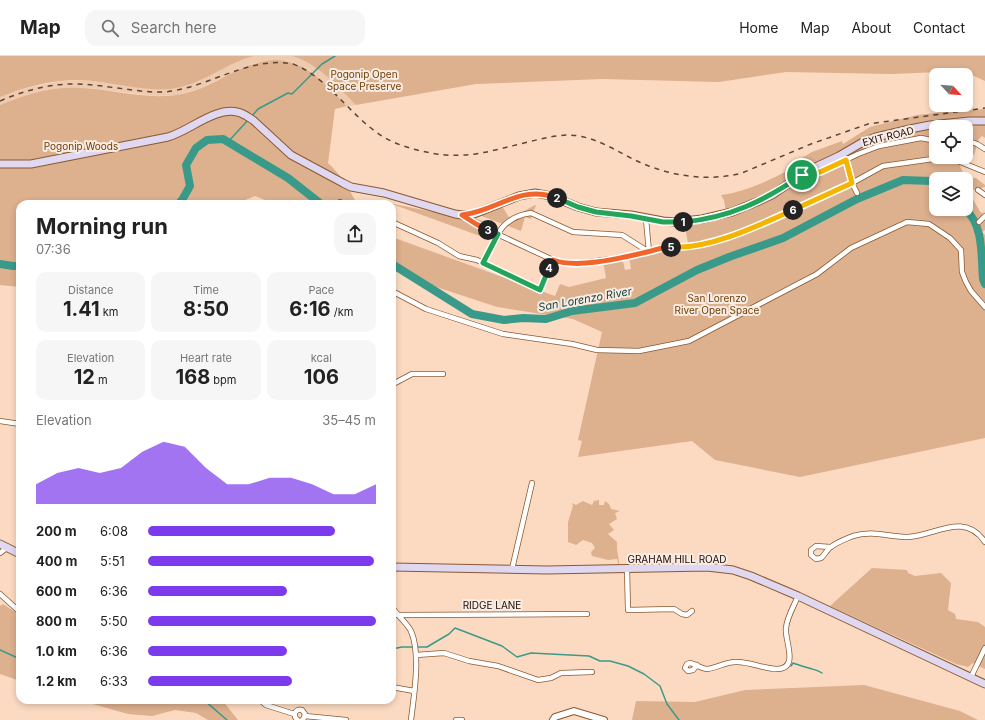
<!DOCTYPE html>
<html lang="en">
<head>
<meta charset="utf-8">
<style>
	body { margin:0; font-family:Inter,sans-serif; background:#f6f6f6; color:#222; height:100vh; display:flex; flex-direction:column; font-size:15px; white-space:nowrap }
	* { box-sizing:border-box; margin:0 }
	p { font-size:13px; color:#767676 }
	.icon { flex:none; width:22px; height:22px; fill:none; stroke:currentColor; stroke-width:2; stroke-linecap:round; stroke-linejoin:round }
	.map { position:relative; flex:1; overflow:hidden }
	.side { position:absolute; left:16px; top:144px; width:380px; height:504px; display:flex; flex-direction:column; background:#fff; border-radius:12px; box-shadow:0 2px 6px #0003 }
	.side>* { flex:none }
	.needle { width:26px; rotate:116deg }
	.tools { position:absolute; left:929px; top:12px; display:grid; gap:8px }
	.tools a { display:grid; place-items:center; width:44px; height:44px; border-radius:8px; background:#fff; box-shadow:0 2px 6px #0003; font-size:20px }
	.pin { position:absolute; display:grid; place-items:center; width:34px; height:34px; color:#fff; margin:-17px; border:2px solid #fff; border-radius:50%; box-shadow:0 1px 4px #0007 }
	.km { position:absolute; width:20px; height:20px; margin:-10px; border-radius:50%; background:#222; color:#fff; font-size:11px; line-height:20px; text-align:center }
	.round { display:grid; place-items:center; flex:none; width:42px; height:42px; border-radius:12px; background:#f6f6f6 }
	.head { display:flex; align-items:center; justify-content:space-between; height:68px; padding:0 20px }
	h1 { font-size:22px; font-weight:700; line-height:30px }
	.metrics { display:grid; grid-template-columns:repeat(3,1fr); gap:6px; height:68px; padding:4px 20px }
	.metrics div { display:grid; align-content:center; border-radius:10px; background:#f6f6f6; text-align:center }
	.metrics b { font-size:20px; font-weight:700 }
	.metrics small { font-size:11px; font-weight:400 }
	.metrics p { font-size:11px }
	.chart { height:112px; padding:8px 20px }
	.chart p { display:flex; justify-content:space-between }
	.chart svg { width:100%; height:72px; margin-top:4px; fill:#7c3aed; opacity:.7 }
	ul { padding:0 20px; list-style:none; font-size:13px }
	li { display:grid; grid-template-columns:64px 48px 1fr; align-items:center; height:30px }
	li i { height:10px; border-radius:5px; background:#7c3aed }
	header { display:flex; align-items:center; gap:24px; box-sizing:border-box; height:56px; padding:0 20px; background:#fff; border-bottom:1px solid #e0e0e0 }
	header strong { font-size:19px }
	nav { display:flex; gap:22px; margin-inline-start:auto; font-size:14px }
	.search { width:280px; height:36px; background:#f6f6f6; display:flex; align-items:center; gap:10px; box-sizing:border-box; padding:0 14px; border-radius:12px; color:#767676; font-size:15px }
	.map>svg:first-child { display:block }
	.built { fill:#eecaae }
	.green { fill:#ddb08e; fill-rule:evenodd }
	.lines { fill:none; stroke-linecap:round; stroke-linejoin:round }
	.stream { stroke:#3a9a89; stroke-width:1.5 }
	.river { stroke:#3a9a89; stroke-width:8 }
	.minor-casing { stroke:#895931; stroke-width:6 }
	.tertiary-casing { stroke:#895931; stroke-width:8 }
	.secondary-casing { stroke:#895931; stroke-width:9 }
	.minor { stroke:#fff; stroke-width:4.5 }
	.tertiary { stroke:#fff; stroke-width:6 }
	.secondary { stroke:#e0d7f0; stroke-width:7 }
	.rail { stroke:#5c4536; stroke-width:1.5; stroke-dasharray:5 5; stroke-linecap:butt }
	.split-1-casing { stroke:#fff; stroke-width:8 }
	.split-2-casing { stroke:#fff; stroke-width:8 }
	.split-3-casing { stroke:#fff; stroke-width:8 }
	.split-4-casing { stroke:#fff; stroke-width:8 }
	.split-5-casing { stroke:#fff; stroke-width:8 }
	.split-6-casing { stroke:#fff; stroke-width:8 }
	.split-7-casing { stroke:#fff; stroke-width:8 }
	.split-1 { stroke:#22a559; stroke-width:5 }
	.split-2 { stroke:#22a559; stroke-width:5 }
	.split-3 { stroke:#f0652b; stroke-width:5 }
	.split-4 { stroke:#22a559; stroke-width:5 }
	.split-5 { stroke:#f0652b; stroke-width:5 }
	.split-6 { stroke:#f5b400; stroke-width:5 }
	.split-7 { stroke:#f5b400; stroke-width:5 }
	.labels { text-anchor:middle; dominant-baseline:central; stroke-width:4; stroke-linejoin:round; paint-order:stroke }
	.park-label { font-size:10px; fill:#713c00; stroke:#f8ece4 }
	.street-label { font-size:10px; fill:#1e0b00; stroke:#f8ece4 }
	.water-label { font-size:11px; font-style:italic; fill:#1a443c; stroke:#f8ece4 }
</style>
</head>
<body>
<header>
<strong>Map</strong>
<div class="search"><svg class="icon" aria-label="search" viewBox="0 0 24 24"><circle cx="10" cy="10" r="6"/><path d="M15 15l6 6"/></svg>Search here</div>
<nav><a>Home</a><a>Map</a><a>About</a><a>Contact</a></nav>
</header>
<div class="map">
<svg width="985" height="664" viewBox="0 0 985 664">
	<rect width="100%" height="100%" fill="#fcdac1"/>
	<path class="built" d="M 254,0 L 292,0 L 308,6 L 323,16 L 356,49 L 347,50 L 321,23 L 308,13 L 292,6 L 276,4 L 254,7 L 198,33 L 177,39 L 156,40 L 90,32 L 65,32 L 21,41 L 0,49 L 0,41 L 9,37 L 35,30 L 63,25 L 84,24 L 149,32 L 175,32 L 194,26 L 239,5 Z"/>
	<path class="green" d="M 0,0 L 254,0 C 224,8 200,30 169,33 C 140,35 112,26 83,24 C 55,23 26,30 0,41 Z
		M 292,0 L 985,0 L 985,25 L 963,15 L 892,18 L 786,16 L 719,26 L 602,23 L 476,28 L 356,49 C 336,29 319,8 292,0 Z
		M 276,4 C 309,6 325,28 347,50 L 335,53 L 328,107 C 341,119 349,132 357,148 L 275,148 L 255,140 L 238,147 L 237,148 L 20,148 L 20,231 L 0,229 L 0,49 C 24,39 53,30 80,32 C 114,33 148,45 182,38 C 215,32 241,5 276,4 Z
		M 985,53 L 985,82 L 982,80 L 979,83 L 974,99 L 967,97 L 966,97 L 966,71 L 936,71 L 936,90 L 931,89 L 930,100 L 964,101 L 960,110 L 965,121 L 976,122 L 985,129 L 985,131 L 973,134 L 969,137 L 981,157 L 985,154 L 982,157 L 985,165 L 985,174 L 982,176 L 985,179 L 985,382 L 800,421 L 715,404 L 692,385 L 578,401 L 582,385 L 578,384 L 602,276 L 573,263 L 497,251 L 403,220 L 392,205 L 392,181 L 555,240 L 560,228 L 569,231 L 606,222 L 603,205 L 622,201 L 625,214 L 631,213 L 629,200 L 688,187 L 685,171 L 727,162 L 724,144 L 721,139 C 749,135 780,120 804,105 L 802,102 L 812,96 L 842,85 L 843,88 L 870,71 L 917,59 L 953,55 ZM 936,123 L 966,123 L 966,153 L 936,153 Z
		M 389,147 L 448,159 L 470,160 L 485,166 L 480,180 Z
		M 535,149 L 536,149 L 531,163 L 525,161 L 521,175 L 479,159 L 502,150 L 510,163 Z
		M 599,444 L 599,449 L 604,449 L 605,445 L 609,448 L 611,453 L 620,455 L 615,457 L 617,463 L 609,468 L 614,474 L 608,478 L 617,486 L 617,493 L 620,513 L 617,503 L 608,504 L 592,500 L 591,496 L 595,492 L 592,487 L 583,484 L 576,489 L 568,486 L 568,466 L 573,450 L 572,447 L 576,449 L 583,445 L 592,449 L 594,445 Z
		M 872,512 L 907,514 L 908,517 L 915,520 L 941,517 L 951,527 L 948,554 L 955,558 L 956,563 L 978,566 L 985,571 L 985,613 L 973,607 L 968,611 L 956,608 L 830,550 Z
		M 3,548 L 20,559 L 20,625 L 0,618 L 0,550 Z
		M 864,629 L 960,655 L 978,664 L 632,664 L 636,645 L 695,646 L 745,634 Z
		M 66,644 L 222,644 L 238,664 L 208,664 L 196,657 L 175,654 L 152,660 L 128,658 L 89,647 Z"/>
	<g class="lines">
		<path class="stream" d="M 251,61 L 258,53 L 288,37 L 292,38 L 322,8 L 335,0
			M 228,86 L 248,64
			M 392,593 L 402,591 L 427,591 L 449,578 L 455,572 L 502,590 L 517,601 L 531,597 L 589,600 L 600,605 L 610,605 L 628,610 L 644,618 L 660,630 L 667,648 L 679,664
			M 0,594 L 20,603
			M 791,610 L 793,607 C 799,609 804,611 809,612 C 814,614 816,613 822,617
			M 116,644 L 127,647 L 143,644
			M 204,644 L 227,664"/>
		<path class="river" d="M 178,148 L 182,144 L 190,130 L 186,109 L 196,92 L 207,84 L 223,83 L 288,122 L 321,148
			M 965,153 C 984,169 981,201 983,223 L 985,228
			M 0,208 L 13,210 L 20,210
			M 392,208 L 472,258 L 504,264 L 523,262 L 546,263 L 572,255 L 635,247 L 697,214 L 729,201 L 783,182 L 857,143 L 903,124 L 931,125 L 936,129"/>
		<defs>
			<path id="minor" d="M 966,84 L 977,88 L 985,93
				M 846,104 L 852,127 L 857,137
				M 803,119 L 820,116 L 858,98 L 879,90 L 921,82 L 936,85
				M 978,134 L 985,139
				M 340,146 L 343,148
				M 462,159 L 482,172 L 497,178 L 553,204 L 574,208 L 611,203 L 649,196 L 662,191 L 678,192 L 716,185 L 785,158 L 852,127 L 883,110 L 933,103 L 958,105 L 985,116
				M 646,163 L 649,196
				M 392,166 L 438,187 L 459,200 L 477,204 L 540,234 L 553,204
				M 979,166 L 985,160
				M 483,207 C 495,183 500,161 531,157 L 573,176 L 622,179 L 649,196
				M 392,235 L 426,253 L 503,278 L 572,288 L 597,294 L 639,295 L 689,285 L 817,218 L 851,192 L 907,166 L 929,168 L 950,182 L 961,194 L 962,216 L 966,226 L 971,235 L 985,251
				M 392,323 L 395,327 L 412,318 L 443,318
				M 0,365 L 20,368
				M 830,491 L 816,490 L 811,494 L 811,499 L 816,503 L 821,502 C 825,499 827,493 831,491 C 837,486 846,483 853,480 C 874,474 888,481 908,481 C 935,480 964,455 985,486
				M 0,497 L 8,491
				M 512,513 L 532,427
				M 627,513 L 628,554 L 674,553 L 682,558 L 687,559 L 692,555
				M 0,538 L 20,556
				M 392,551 C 397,559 407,567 411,575 C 421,598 414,639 411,664
				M 397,559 L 587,558
				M 416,599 L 444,597 L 469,605 L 498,610 L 538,624 L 551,622 L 561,617 L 592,616
				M 697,609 L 693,614 L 688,615 L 685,612 L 687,608 L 690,607 C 695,608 702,613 707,613 C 717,612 727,605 737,606 C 751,606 764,613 777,613 C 800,613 784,583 786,572 C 787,561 794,550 798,540
				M 971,621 L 985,592
				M 392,631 L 414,635
				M 260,644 L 266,649 L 294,658
				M 305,660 L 346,664
				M 298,664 C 292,660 295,652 302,654 L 305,658 L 304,662 L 302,664
				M 456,664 L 462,664"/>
			<path id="tertiary" d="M 553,664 L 555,661 L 574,655 L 604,664"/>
			<path id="secondary" d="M 0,108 L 31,108 L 168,81 C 189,75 215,51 237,56 C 243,57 248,61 253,64 L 291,99 L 343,127 L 351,131 L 384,137 L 455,158 L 462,159 L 474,158 L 519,140 L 535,137 L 551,140 L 578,151 L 596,156 L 631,159 L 663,165 L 675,166 L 702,163 L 732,156 L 759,145 L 772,139 L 807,115 L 839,100 L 863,86 L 876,81 L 910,73 L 930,69 L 969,65 L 985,65
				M 0,488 L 20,498
				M 392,511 L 547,514 L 707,511 L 733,514 L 751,520 L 798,540 L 985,628"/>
		</defs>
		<use href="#minor" class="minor-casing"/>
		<use href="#tertiary" class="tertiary-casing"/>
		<use href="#secondary" class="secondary-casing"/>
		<use href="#minor" class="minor"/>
		<use href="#tertiary" class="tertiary"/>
		<use href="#secondary" class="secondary"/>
		<path class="rail" d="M 0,45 C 23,35 48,28 73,28 C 88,28 102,30 117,32 C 135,34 154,38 172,35 C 212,29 251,0 293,8 C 328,21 350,60 382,80 C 396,89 415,94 431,97 C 467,104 494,94 528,86 C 545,82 562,77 579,80 C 601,84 618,96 637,105 C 669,120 708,126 742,117 L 811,88 L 868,68 L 985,52"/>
	</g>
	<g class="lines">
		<defs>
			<path id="split-1" d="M 683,166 C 729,162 764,145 802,119"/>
			<path id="split-2" d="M 557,142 L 578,151 L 596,156 L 631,160 L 663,166 L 683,166"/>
			<path id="split-3" d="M 488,174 L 476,168 L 462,159 C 498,155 519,128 557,142"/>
			<path id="split-4" d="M 488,174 L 498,178 L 483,207 L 540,234 L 549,212"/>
			<path id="split-5" d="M 549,212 L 553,204 C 578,213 621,202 647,196 C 658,194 659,191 671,191"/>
			<path id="split-6" d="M 671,191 C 708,194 760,169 793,154"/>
			<path id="split-7" d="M 793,154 L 852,127 L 846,104 L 820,116 L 802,119"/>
		</defs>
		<use href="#split-1" class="split-1-casing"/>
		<use href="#split-2" class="split-2-casing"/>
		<use href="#split-3" class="split-3-casing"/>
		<use href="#split-4" class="split-4-casing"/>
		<use href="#split-5" class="split-5-casing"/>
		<use href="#split-6" class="split-6-casing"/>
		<use href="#split-7" class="split-7-casing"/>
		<use href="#split-1" class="split-1"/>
		<use href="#split-2" class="split-2"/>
		<use href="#split-3" class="split-3"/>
		<use href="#split-4" class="split-4"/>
		<use href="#split-5" class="split-5"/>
		<use href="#split-6" class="split-6"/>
		<use href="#split-7" class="split-7"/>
	</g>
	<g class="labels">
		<g class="park-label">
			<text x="364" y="18">Pogonip Open<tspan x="364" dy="12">Space Preserve</tspan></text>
			<text x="81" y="90">Pogonip Woods</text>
			<text x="717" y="242">San Lorenzo<tspan x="717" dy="12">River Open Space</tspan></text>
		</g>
		<g class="street-label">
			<text transform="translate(888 80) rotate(-14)">EXIT ROAD</text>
			<text x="677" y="503">GRAHAM HILL ROAD</text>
			<text x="492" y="549">RIDGE LANE</text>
		</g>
		<g class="water-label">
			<text transform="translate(585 243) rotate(-10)">San Lorenzo River</text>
		</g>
	</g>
</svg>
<div class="tools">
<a><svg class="needle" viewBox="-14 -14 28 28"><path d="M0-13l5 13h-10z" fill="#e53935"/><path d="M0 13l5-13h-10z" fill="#767676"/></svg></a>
<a><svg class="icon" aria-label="locate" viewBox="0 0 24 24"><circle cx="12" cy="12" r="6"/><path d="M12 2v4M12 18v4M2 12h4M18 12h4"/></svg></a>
<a><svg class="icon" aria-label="layers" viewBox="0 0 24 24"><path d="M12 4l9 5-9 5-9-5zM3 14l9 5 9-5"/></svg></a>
</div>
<div class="pin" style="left:802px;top:119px;background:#1e9e55"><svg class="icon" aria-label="arrive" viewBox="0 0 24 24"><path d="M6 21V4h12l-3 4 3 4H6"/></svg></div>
<b class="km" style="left:683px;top:166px">1</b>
<b class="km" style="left:557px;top:142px">2</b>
<b class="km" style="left:488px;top:174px">3</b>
<b class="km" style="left:549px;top:212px">4</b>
<b class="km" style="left:671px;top:191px">5</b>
<b class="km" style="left:793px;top:154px">6</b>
<section class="side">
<div class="head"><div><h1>Morning run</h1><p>07:36</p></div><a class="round"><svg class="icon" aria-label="share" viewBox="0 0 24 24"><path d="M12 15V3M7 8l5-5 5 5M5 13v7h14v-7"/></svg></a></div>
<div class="metrics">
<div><p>Distance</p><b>1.41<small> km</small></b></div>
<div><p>Time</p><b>8:50</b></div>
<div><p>Pace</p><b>6:16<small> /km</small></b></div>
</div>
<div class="metrics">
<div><p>Elevation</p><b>12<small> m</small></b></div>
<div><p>Heart rate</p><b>168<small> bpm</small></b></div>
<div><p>kcal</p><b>106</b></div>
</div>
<div class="chart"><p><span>Elevation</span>35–45 m</p>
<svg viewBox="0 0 160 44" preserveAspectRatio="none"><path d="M0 44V32L10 25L20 22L30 25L40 22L50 12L60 6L70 9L80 22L90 32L100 32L110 28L120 28L130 32L140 38L150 38L160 32V44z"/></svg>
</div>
<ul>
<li><b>200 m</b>6:08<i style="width:82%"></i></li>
<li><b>400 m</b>5:51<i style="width:99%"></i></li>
<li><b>600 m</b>6:36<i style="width:61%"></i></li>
<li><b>800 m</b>5:50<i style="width:100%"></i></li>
<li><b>1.0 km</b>6:36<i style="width:61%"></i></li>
<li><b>1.2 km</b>6:33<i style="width:63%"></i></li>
</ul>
</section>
</div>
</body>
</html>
